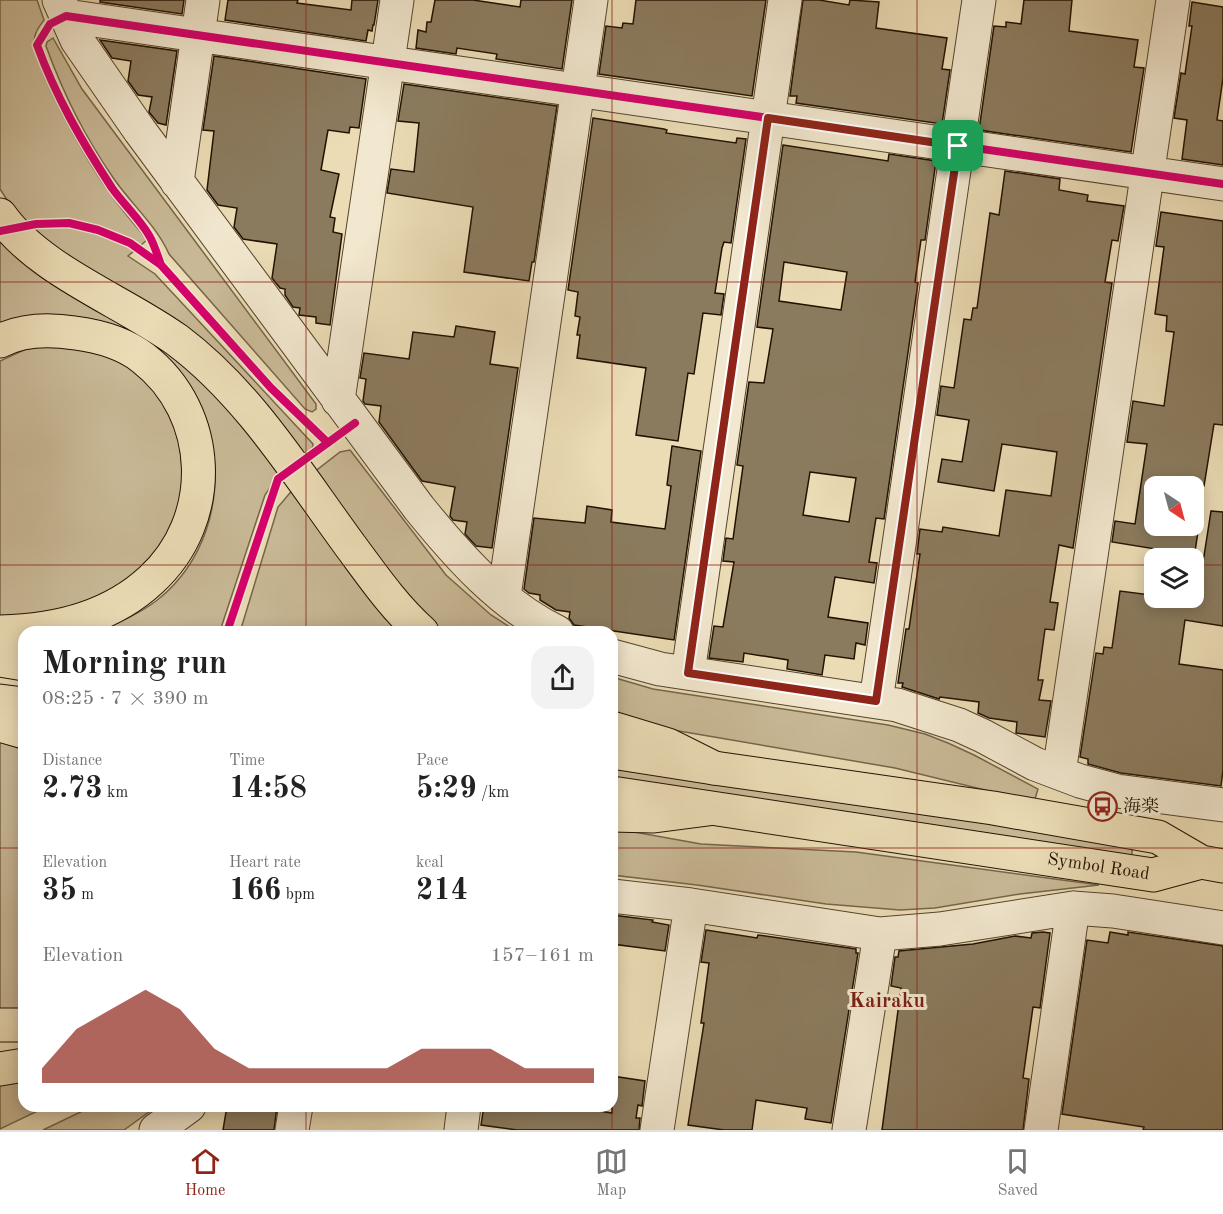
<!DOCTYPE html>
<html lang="en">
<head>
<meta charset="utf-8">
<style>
	body { margin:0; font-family:"Old Standard TT","Noto Serif JP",serif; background:#f2f2f2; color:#222; height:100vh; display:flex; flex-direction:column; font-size:22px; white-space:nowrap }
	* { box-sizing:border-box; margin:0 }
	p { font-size:20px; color:#767676 }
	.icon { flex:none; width:33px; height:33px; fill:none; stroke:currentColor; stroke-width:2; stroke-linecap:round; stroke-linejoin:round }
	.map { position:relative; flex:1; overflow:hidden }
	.details { position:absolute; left:18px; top:626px; width:600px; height:486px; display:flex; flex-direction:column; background:#fff; border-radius:18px; box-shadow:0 3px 15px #0003 }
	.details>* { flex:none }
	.needle { width:39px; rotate:144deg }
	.tools { position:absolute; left:1144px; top:476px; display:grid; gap:12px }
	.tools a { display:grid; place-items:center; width:60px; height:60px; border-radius:12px; background:#fff; box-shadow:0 3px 15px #0003; font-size:30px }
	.pin { position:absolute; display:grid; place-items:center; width:51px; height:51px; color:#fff; margin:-26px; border-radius:12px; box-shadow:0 3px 9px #0006 }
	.round { display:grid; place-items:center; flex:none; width:63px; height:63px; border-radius:18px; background:#f2f2f2 }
	.summary { display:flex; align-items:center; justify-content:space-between; height:102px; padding:0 24px }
	h1 { font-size:33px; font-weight:700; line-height:45px }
	.stats { display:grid; grid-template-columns:repeat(3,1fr); gap:9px; height:102px; padding:6px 24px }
	.stats div { display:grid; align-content:center }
	.stats b { font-size:30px; font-weight:700 }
	.stats small { font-size:16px; font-weight:400 }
	.stats p { font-size:16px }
	.chart { height:168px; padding:12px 24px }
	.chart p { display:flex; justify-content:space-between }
	.chart svg { width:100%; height:108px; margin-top:6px; fill:#8f2418; opacity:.7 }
	.tabs { display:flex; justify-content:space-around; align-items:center; height:84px; border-top:2px solid #e0e0e0; background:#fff; font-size:16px; color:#767676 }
	.tabs a { display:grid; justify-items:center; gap:3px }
	.tabs .active { color:#8f2418 }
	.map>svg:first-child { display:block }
	.green { fill:#c9b996; stroke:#76654b; stroke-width:1.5 }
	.building { fill:#8b7b5e; stroke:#231100; stroke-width:1.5; fill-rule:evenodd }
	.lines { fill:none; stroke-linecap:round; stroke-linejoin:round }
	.minor-casing { stroke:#55442d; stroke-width:35 }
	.major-casing { stroke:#231100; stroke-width:35 }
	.highway-casing { stroke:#231100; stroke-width:35 }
	.minor { stroke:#f2e8cf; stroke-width:33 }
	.major { stroke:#ebdcb5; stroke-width:33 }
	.highway { stroke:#ebdcb5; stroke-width:33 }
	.cycleway-casing { stroke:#f2e8cf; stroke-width:11 }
	.cycleway { stroke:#d6006c; stroke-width:8 }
	.route-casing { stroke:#fff; stroke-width:12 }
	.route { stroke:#8f2418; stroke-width:8 }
	.grid { fill:none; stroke:#8f2418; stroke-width:1.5; stroke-opacity:0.55 }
	.labels { text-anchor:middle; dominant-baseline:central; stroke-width:6; stroke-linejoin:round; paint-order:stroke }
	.poi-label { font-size:18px; fill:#231100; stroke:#f2e8cf; text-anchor:start }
	.street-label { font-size:18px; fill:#231100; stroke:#f2e8cf }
	.quarter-label { font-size:21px; font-weight:bold; fill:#7a1f14; stroke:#f2e8cf }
</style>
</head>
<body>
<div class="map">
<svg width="1223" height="1130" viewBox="0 0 1223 1130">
	<rect width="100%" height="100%" fill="#ebdcb5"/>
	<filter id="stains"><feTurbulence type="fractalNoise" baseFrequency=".00333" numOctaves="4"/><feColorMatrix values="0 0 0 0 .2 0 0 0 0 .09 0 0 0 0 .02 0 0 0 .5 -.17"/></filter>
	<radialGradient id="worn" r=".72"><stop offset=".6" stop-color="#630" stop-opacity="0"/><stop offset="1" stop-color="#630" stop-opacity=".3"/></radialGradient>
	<path class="green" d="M 0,0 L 37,0 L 44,20 C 41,24 36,30 35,36 C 29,63 89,164 107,189 C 119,207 134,223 147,240 L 128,256 L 155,274 L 313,444 L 312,450 L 302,458 L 54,252 L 13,209 L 0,189 Z
		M 53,38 L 82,89 L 316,404 L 316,409 L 312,412 L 305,409 L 169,254 C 156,225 132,205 114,179 C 86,139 63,93 46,46 L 47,42 Z
		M 0,234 L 143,330 L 211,382 L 281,472 L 265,495 L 220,631 L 95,631 C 116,624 139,614 156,601 C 229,545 234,430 173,365 L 0,330 Z
		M 45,346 L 77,347 L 121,361 L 152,384 L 177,420 L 186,503 L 145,570 L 81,608 L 0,617 L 0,361 L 26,349 Z
		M 350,450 L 446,575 L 491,615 L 516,631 L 441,631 L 405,596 L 313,473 L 340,452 Z
		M 295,487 L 408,632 L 240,632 L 278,507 Z
		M 612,677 L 653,689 L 888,725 L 925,734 L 948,743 L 974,755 L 1038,789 L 1034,802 L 895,768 L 632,723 L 612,718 Z
		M 0,741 L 24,750 L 24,1013 L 0,1013 Z
		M 612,767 L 1133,845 L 1131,860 L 612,781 Z
		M 612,828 L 701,844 L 856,852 L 1099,885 L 1020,894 L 935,908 L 900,910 L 826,904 L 697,885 L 612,875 Z
		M 24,1078 L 24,1106 L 48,1106 L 0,1129 L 0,1083 Z
		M 93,1106 L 157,1106 L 124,1130 L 43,1130 Z"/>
	<path class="building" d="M 100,0 L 184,0 L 182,14 L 100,2 Z
		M 228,0 L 298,0 L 297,3 L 351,10 L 352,0 L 378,0 L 374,25 L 373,25 L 372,31 L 368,30 L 366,41 L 225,20 Z
		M 435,0 L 473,0 L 520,7 L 521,0 L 572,0 L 562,69 L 496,59 L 497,54 L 457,48 L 456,54 L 416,48 L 418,30 L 426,32 L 427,22 L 431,22 Z
		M 636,0 L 766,0 L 752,96 L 599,74 L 606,26 L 622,28 L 623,23 L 633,24 Z
		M 803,0 L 819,0 L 849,5 L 850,0 L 879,2 L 876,28 L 947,38 L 942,69 L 950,70 L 942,124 L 796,103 L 797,96 L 790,96 Z
		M 1024,0 L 1072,0 L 1069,31 L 1138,40 L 1134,67 L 1144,68 L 1131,152 L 979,130 L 994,26 L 1006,27 L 1006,22 L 1021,24 Z
		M 1192,2 L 1223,7 L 1223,78 L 1217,120 L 1223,121 L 1223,165 L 1182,159 L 1187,120 L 1174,118 L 1181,73 L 1185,74 L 1192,26 L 1189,26 Z
		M 100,40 L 177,51 L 166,125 L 158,123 L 149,112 L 152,97 L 138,95 L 128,81 L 131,61 L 112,58 Z
		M 214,56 L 366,79 L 359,128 L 350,127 L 349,133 L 328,130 L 321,170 L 339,174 L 330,217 L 335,218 L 333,232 L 342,234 L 330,325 L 316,323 L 316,317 L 299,315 L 300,308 L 293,307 L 285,295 L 285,289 L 280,288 L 272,278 L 277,244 L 243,239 L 234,227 L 237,208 L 218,205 L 207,190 L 214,131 L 203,130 Z
		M 404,84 L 557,106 L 534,262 L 532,262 L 529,281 L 464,272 L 473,207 L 387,193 L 391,169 L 414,172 L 419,123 L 398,121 Z
		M 593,118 L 664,129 L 667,130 L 666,133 L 736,143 L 737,138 L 746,139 L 731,243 L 724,242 L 722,248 L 715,293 L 724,294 L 721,315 L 703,313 L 694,374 L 688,373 L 678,441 L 636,435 L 646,368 L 577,358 L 580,335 L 577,335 L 580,317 L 575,316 L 578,292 L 568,290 Z
		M 783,145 L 888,161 L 889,154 L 936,161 L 925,240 L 921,240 L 915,282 L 918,283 L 884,519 L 876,518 L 869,562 L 877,563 L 874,583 L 835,577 L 828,617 L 868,623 L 865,645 L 856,643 L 854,659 L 825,655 L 822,675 L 787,669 L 788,660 L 744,653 L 743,662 L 709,658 L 714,626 L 723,627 L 734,562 L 723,561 L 726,538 L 733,539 L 743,466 L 737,465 L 749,382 L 764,383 L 773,329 L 757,327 ZM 784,262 L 847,272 L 841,310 L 779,301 ZM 810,472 L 856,478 L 849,522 L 803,515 Z
		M 1005,171 L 1060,179 L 1059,190 L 1088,195 L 1087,201 L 1124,206 L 1118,241 L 1112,240 L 1105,282 L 1112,283 L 1073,548 L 1059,545 L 1050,602 L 1058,603 L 1054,630 L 1045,629 L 1038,680 L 1043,680 L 1039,700 L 1051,701 L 1045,737 L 1016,733 L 1017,722 L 989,718 L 978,713 L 979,702 L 940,697 L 939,699 L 902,687 L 903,683 L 898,683 L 906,629 L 909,629 L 920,554 L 917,554 L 920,529 L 942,532 L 943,527 L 999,536 L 1006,490 L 1051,496 L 1057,452 L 1002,444 L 994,491 L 938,482 L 942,459 L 962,462 L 969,420 L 937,415 L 941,386 L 954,388 L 964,319 L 971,320 L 973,308 L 977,308 L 990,213 L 999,215 Z
		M 1161,212 L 1223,221 L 1223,425 L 1214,424 L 1204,486 L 1155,486 L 1155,525 L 1199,525 L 1194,558 L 1154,558 L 1156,549 L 1112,542 L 1115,521 L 1135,524 L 1147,444 L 1127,442 L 1133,401 L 1164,406 L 1174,332 L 1166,331 L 1167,316 L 1155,314 L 1164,247 L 1156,246 Z
		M 456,326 L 495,332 L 490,364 L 518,368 L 492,548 L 476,546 L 465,534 L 467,522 L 453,520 L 450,516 L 455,487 L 422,481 L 379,422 L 381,406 L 365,404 L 363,401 L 366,379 L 360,378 L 364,353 L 409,359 L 413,332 L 454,337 Z
		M 672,446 L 701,451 L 674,640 L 574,625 L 569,618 L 570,612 L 556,610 L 540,600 L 540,595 L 529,593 L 524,589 L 534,518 L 585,523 L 587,506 L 612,510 L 611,522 L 665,529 L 671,486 L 667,485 Z
		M 1211,511 L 1223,512 L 1223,626 L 1185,620 L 1179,664 L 1223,670 L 1223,770 L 1221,786 L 1121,773 L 1088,764 L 1088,759 L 1080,757 L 1096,653 L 1103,654 L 1104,647 L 1112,648 L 1120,591 L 1197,601 Z
		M 612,915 L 653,920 L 652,922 L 669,925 L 665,951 L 612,944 Z
		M 706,930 L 757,938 L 758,935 L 856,949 L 856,953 L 858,953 L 831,1123 L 805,1119 L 807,1108 L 756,1100 L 752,1130 L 724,1130 L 688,1125 L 704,1023 L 701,1023 L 709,963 L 701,962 Z
		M 1043,932 L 1050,933 L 1040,1008 L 1033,1007 L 1023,1078 L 1029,1079 L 1023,1130 L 882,1130 L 901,988 L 891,986 L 895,957 L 898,957 L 899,951 L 973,944 L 1015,936 L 1031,938 L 1032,933 Z
		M 1110,932 L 1128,935 L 1128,932 L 1223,946 L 1223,1130 L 1143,1130 L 1144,1127 L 1062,1114 L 1087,940 L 1108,943 Z
		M 612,1076 L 645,1081 L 642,1106 L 638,1105 L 636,1118 L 640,1118 L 639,1130 L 517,1130 L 481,1125 L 484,1106 L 567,1106 L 612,1113 Z
		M 227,1106 L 277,1106 L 274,1130 L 223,1130 Z"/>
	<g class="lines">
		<defs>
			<path id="minor" d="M 59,0 L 77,40 L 140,131 L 419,508 C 458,556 501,605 557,632
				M 66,16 L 1223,184
				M 177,182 L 203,0
				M 338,400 L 397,0
				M 504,596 L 591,0
				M 612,656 L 660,669 L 897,705 L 959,725 L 983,736 L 1035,764 L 1080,781 L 1117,791 L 1223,805
				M 688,673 L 785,0
				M 876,701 L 979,0
				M 1059,773 L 1173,0
				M 612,896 L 691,905 L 880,934 L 940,929 L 1073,908 L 1113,911 L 1223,928
				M 156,1130 L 189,1106
				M 292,1130 L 296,1106
				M 461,1130 L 464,1106
				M 657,1130 L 691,905
				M 849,1130 L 880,934
				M 1041,1130 L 1073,908"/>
			<g id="major">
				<path d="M 0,660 L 24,664"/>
				<path d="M 0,701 L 24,704"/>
				<path d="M 612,752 L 714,768 L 993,808 L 1158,837 L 1201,862 L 1223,866"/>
				<path id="s1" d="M 612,793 L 1153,875 L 1201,862"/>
			</g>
			<path id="highway" d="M 0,215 C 38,270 123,301 177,340 C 248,393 297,473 349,544 C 372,575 393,606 422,632
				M 0,341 C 23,329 50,329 75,333 C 98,336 124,343 143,358 C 214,413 217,520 151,580 C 110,618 54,631 0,632
				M 0,725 L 24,732
				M 612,728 L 668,745 L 714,768
				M 612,815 L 654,816 L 708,809
				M 0,1025 L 24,1025
				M 0,1069 L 24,1065"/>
		</defs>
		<use href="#minor" class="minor-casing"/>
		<use href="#major" class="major-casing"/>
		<use href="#highway" class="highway-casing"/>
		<use href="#minor" class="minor"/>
		<use href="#major" class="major"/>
		<use href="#highway" class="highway"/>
		<defs>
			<path id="cycleway" d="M 0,231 L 36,224 L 69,223 L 98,230 L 130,243 L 161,265 L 271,388 L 328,443
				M 161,265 C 158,257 155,247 151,239 C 142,221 124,205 112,188 C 82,142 56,97 37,45 L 50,24 L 66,16 L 1223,184
				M 227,632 L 278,479 L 355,423"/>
		</defs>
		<use href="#cycleway" class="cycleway-casing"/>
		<use href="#cycleway" class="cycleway"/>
	</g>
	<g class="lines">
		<defs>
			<path id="route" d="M 768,118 L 958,146 L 876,701 L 688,673 Z"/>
		</defs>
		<use href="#route" class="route-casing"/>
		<use href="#route" class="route"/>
	</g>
	<path class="grid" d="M 306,0 L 306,632M 612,0 L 612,632M 917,0 L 917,1130M 0,282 L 1223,282M 0,565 L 1155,565M 1194,565 L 1223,565M 0,848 L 24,848M 612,848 L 1223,848M 306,1106 L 306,1130M 612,1106 L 612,1130"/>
	<defs>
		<symbol id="bus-ring" viewBox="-11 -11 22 22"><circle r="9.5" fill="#f2e8cf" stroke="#8f2418" stroke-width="1.5"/><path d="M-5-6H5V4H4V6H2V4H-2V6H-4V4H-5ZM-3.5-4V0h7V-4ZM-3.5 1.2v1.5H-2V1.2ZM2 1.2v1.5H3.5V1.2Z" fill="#8f2418"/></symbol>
	</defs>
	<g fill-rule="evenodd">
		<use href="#bus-ring" x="1086" y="790" width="33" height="33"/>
	</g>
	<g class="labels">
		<g class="poi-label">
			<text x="1123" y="807">海楽</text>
		</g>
		<g class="street-label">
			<text stroke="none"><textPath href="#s1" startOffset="492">Symbol Road</textPath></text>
		</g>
		<g class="quarter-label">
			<text x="887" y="1001">Kairaku</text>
		</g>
	</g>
	<rect width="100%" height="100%" filter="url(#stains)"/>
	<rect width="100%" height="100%" fill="url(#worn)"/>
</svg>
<div class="tools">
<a><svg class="needle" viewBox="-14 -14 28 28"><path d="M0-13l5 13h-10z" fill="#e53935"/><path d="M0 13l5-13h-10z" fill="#767676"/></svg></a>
<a><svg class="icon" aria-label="layers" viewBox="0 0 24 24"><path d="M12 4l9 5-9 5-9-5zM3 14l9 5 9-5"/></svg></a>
</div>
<div class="pin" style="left:958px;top:146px;background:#1e9e55"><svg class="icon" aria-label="arrive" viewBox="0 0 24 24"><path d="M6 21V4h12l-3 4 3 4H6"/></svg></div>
<section class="details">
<div class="summary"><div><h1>Morning run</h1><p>08:25 · 7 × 390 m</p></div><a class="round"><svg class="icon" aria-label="share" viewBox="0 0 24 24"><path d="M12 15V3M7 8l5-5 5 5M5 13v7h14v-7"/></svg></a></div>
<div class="stats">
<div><p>Distance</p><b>2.73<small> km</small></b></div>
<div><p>Time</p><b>14:58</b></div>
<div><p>Pace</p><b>5:29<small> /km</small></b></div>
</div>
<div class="stats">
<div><p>Elevation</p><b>35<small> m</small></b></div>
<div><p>Heart rate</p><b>166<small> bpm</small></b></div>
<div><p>kcal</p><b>214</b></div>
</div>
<div class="chart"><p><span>Elevation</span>157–161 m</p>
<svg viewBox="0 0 160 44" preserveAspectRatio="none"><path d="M0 44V38L10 22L20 14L30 6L40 14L50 30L60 38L70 38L80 38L90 38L100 38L110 30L120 30L130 30L140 38L150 38L160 38V44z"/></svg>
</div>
</section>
</div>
<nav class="tabs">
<a class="active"><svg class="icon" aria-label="home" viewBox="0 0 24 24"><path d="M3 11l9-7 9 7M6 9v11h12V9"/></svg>Home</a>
<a><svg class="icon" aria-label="map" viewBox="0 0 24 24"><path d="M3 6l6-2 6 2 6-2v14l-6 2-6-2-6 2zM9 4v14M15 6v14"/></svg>Map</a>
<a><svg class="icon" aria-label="saved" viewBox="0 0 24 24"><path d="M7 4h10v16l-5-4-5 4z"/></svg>Saved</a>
</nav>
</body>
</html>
